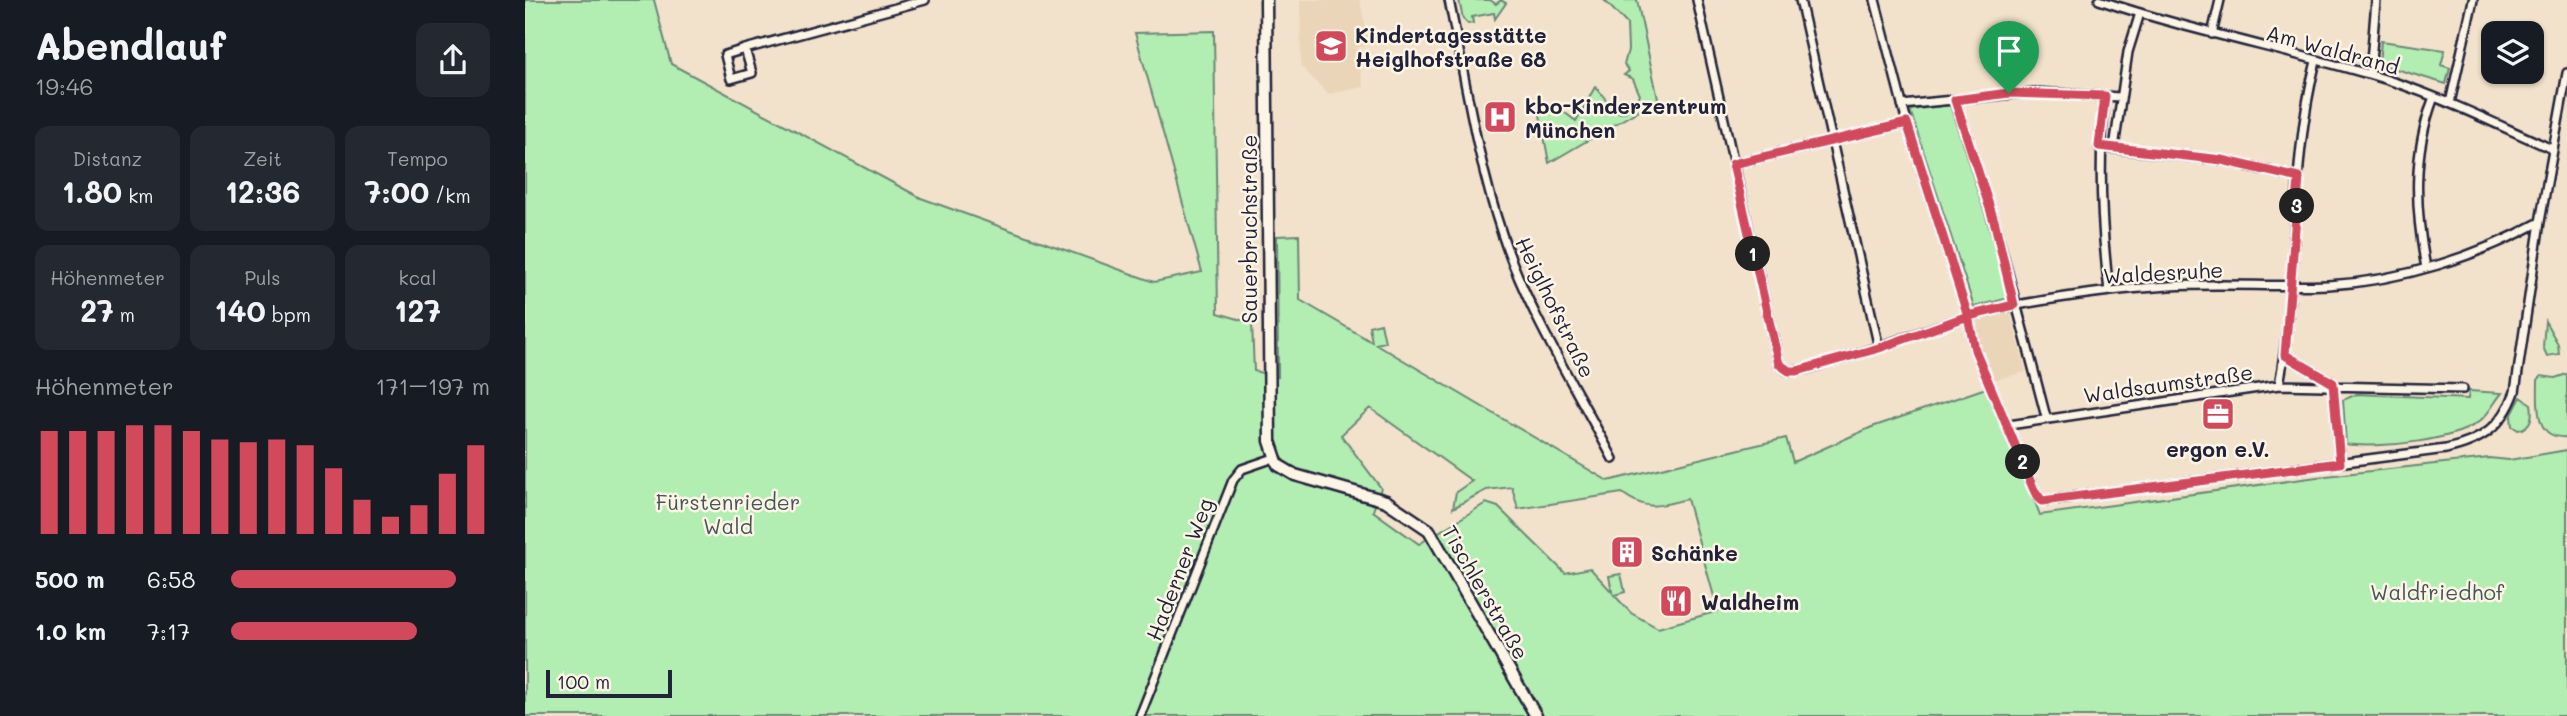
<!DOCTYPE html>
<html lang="de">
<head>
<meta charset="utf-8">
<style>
	body { margin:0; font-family:Mali,sans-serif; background:#242831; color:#f1f3f6; height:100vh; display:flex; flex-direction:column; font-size:26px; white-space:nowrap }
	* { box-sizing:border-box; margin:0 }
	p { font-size:23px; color:#9ea1a6 }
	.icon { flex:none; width:38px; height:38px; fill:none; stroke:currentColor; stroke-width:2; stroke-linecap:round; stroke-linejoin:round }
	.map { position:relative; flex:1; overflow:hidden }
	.sheet { display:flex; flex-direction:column; background:#171b24; width:525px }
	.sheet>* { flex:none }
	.buttons { position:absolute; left:1956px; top:21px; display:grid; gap:14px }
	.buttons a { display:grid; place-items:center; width:63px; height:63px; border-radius:14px; background:#171b24; box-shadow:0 2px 5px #0004; font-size:35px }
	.scale { position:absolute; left:21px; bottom:18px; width:126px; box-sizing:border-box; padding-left:7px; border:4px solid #22223b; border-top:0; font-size:19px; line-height:24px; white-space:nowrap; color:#22223b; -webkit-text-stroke:5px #fcf5e5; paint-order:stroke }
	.pin { position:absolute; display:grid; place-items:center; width:60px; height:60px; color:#fff; margin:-72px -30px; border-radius:50% 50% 50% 0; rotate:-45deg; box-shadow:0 0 7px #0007 }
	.pin .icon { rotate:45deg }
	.km { position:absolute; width:35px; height:35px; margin:-18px; border-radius:50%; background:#222; color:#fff; font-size:19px; line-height:35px; text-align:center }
	.round { display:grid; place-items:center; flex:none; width:74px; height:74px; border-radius:14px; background:#242831 }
	.overview { display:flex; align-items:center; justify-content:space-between; height:119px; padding:0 35px }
	h1 { font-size:38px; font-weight:700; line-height:52px }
	.figures { display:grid; grid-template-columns:repeat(3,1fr); gap:10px; height:119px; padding:7px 35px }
	.figures div { display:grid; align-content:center; border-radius:14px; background:#242831; text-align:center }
	.figures b { font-size:30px; font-weight:700 }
	.figures small { font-size:19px; font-weight:400 }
	.figures p { font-size:19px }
	.chart { height:196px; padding:14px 35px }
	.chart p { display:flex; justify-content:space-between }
	.chart svg { width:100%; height:126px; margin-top:7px; stroke:#d1495b; stroke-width:6 }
	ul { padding:0 35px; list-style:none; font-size:23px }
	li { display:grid; grid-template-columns:112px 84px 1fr; align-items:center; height:52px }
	li i { height:18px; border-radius:9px; background:#d1495b }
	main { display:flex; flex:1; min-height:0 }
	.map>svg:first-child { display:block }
	.built { fill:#ebd5b8 }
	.green { fill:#b2edb2; stroke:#6a8876; stroke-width:2; fill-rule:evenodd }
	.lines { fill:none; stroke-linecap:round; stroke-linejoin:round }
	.minor-casing { stroke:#22223b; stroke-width:12 }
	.tertiary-casing { stroke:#22223b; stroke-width:15 }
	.minor { stroke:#fcf5e5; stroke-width:7 }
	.tertiary { stroke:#fcf5e5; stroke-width:10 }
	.route-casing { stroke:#fff; stroke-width:14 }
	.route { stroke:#d1495b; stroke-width:9 }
	.labels { text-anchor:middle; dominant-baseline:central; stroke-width:5; stroke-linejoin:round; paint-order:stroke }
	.poi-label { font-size:21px; font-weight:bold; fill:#22223b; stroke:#fcf5e5; text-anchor:start }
	.street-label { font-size:21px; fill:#22223b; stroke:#fcf5e5 }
	.park-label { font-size:21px; fill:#465559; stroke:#fcf5e5 }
</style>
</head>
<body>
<main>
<section class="sheet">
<div class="overview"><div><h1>Abendlauf</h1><p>19:46</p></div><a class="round"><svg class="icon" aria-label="share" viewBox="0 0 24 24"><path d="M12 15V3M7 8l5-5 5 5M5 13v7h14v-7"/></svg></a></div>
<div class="figures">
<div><p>Distanz</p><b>1.80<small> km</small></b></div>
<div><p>Zeit</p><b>12:36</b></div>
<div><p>Tempo</p><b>7:00<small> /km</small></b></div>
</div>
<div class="figures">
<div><p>Höhenmeter</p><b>27<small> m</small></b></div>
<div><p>Puls</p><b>140<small> bpm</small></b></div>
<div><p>kcal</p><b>127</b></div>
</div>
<div class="chart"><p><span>Höhenmeter</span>171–197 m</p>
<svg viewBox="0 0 160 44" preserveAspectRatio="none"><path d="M5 44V8M15 44V8M25 44V8M35 44V6M45 44V6M55 44V8M65 44V11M75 44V12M85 44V11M95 44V13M105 44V21M115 44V32M125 44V38M135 44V34M145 44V23M155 44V13"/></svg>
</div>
<ul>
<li><b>500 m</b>6:58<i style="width:87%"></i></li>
<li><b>1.0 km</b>7:17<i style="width:72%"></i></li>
</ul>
</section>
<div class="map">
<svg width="2042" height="716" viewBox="0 0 2042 716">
	<rect width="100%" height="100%" fill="#f2e2cb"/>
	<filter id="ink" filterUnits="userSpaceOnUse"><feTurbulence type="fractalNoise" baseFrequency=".0143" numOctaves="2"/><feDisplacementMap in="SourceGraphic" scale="14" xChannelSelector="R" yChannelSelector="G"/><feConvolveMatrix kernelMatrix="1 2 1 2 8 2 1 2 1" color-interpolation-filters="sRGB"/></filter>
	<g filter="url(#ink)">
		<path class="built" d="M 775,0 L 835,0 L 844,45 L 831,48 L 839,87 L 803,94 L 776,67 Z
			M 1485,311 L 1501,372 L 1464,381 L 1452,350 L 1447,320 Z"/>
		<path class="green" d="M 0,0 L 129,0 L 146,64 L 396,198 L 629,282 L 677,272 L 610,33 L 689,31 L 693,313 L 727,323 L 729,371 L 753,377 L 752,236 L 774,235 L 775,300 L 847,342 L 844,326 L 856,323 L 860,342 L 851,344 L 1083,481 L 1261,438 L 1268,462 L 1347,427 L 1461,388 L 1482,428 L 1515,515 L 1792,477 L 1964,458 L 1984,460 L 2042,450 L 2042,716 L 0,716 ZM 845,408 L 947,481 L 931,492 L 928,508 L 961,490 L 987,487 L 993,509 L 1097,493 C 1123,512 1133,506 1162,499 L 1193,611 L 1133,628 L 1106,613 L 1089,595 L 1100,592 L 1096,574 L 1084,576 L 1087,592 L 1065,568 L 1040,573 L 973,507 L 961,503 L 894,544 L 848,511 L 856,488 L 816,435 Z
			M 934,0 L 965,0 L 971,4 L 976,0 L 981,3 L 970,19 L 969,13 L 947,17 L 948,23 L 943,24 L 938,19 Z
			M 1079,0 L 1112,0 L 1133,99 L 1024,163 L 1013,104 L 1028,104 L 1051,121 L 1070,87 C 1081,95 1082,109 1096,113 L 1102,111 L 1115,95 L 1108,79 L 1099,75 L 1104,71 L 1099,65 L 1103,50 L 1102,24 Z
			M 1856,41 L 1920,50 L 1916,65 L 1925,68 L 1921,84 L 1854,64 Z
			M 1425,105 L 1482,282 L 1484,298 L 1449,307 L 1385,110 Z
			M 2020,321 L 2033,344 L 2034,354 L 2022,356 L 2018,347 Z
			M 2042,374 L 2042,437 C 2008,440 2013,403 2013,380 L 2016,376 L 2030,378 Z
			M 1944,391 L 1977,393 C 1970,401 1965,412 1957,419 C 1935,441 1851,449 1821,444 L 1818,400 L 1832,394 L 1943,399 Z
			M 1996,397 L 2006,404 C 2008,416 2007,427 1993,430 L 1987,426 L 1986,416 Z"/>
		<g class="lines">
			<defs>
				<path id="minor" d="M 924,0 C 940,78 952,159 977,234 C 1003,313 1050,386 1088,459
					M 1172,0 L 1254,364 L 1263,371 C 1281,371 1298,364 1315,359 C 1374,343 1431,315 1492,305 C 1542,296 1593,289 1644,286 C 1697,283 1750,287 1803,285 C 1876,281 1951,257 2015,222
					M 1275,0 L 1354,348
					M 1350,0 L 1382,123 L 1443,316 L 1450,350 L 1509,490 L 1517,501 L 1921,449 C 1957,441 1977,427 1990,392 L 2015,222 L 2042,73
					M 1574,0 C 1663,30 1754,48 1843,74 C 1907,92 1966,122 2027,149
					M 1687,34 L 1695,0
					M 220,49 L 400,0
					M 220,49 L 227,73 L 206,79 L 200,55 Z
					M 1845,74 L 1851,0
					M 1580,96 C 1573,162 1576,225 1584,291
					M 1430,100 L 1470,224 L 1521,417
					M 1925,103 L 1948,0
					M 1377,105 L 1509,92 L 1595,97
					M 1574,147 L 1697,160 L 1774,178
					M 1589,148 L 1603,52 L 1615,13
					M 1208,164 L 1382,123
					M 1901,268 C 1890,209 1887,154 1909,97
					M 1760,355 L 1808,383
					M 1808,383 L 1815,463
					M 1754,385 C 1774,278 1764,166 1791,61
					M 1484,425 L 1754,385 L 1938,389
					M 615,716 L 708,480 L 717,469 L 749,458"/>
				<path id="tertiary" d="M 741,0 L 745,441 L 753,465 L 770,475 L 861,501 L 904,530 L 1011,716"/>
			</defs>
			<use href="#minor" class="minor-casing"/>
			<use href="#tertiary" class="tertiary-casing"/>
			<use href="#minor" class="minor"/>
			<use href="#tertiary" class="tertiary"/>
		</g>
	</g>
	<g class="lines" filter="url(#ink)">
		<defs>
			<path id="route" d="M 1484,93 L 1430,100 L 1470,224 L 1489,305 L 1443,316 L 1354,348 L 1272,371 L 1264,371 L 1254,364 L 1208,164 L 1382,123 L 1443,316 L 1450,350 L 1509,490 L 1517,501 L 1815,463 L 1808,383 L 1760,355 L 1774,178 L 1697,160 L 1574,146 L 1580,96 L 1484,93"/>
		</defs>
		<use href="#route" class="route-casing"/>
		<use href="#route" class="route"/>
	</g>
	<defs>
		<symbol id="school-square" viewBox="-11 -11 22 22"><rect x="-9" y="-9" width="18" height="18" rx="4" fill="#d1495b" stroke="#fcf5e5"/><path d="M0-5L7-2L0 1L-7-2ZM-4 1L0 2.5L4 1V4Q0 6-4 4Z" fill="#fff"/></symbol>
		<symbol id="hospital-square" viewBox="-11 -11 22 22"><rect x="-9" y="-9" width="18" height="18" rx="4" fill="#d1495b" stroke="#fcf5e5"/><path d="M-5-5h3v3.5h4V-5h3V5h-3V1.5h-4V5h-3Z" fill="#fff"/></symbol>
		<symbol id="office-square" viewBox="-11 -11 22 22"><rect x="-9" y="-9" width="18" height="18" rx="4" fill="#d1495b" stroke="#fcf5e5"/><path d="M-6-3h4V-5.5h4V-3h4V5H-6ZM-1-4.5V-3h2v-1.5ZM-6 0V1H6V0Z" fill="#fff"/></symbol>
		<symbol id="building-square" viewBox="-11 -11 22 22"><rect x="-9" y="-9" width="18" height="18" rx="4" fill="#d1495b" stroke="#fcf5e5"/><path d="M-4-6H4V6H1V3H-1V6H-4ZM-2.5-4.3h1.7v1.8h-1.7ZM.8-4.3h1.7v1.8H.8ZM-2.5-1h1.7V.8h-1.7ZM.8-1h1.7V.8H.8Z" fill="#fff"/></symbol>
		<symbol id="restaurant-square" viewBox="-11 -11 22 22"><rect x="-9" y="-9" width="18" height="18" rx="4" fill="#d1495b" stroke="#fcf5e5"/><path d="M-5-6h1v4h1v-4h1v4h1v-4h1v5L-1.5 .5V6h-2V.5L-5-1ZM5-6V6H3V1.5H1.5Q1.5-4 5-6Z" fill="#fff"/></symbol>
	</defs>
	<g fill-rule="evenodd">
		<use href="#school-square" x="787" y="27" width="38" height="38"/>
		<use href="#hospital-square" x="956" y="98" width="38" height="38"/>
		<use href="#office-square" x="1674" y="395" width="38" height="38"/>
		<use href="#building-square" x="1083" y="533" width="38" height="38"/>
		<use href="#restaurant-square" x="1132" y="582" width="38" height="38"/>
	</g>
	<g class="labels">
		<g class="poi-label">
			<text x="830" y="34">Kindertagesstätte<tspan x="830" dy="24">Heiglhofstraße 68</tspan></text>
			<text x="1000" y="105">kbo-Kinderzentrum<tspan x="1000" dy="24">München</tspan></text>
			<text x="1693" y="448" text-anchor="middle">ergon e.V.</text>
			<text x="1126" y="552">Schänke</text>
			<text x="1176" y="601">Waldheim</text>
		</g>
		<g class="street-label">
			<text transform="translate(1808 49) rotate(15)">Am Waldrand</text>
			<text transform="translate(723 229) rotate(-90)">Sauerbruchstraße</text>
			<text transform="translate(1638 272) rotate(-3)">Waldesruhe</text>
			<text transform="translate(1031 307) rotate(64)">Heiglhofstraße</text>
			<text transform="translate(1643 383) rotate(-8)">Waldsaumstraße</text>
			<text transform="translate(654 569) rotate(-69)">Haderner Weg</text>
			<text transform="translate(961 592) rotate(60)">Tischlerstraße</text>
		</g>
		<g class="park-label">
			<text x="203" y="501">Fürstenrieder<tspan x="203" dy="24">Wald</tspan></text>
			<text x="1912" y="591">Waldfriedhof</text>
		</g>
	</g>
</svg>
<div class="buttons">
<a><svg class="icon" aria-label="layers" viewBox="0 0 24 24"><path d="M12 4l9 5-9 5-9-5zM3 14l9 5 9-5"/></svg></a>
</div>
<div class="scale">100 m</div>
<div class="pin" style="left:1484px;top:93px;background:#1e9e55"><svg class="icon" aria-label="arrive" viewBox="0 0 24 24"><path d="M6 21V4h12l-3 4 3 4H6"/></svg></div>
<b class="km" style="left:1228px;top:254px">1</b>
<b class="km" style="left:1498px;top:462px">2</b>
<b class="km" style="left:1772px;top:206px">3</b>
</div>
</main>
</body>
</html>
